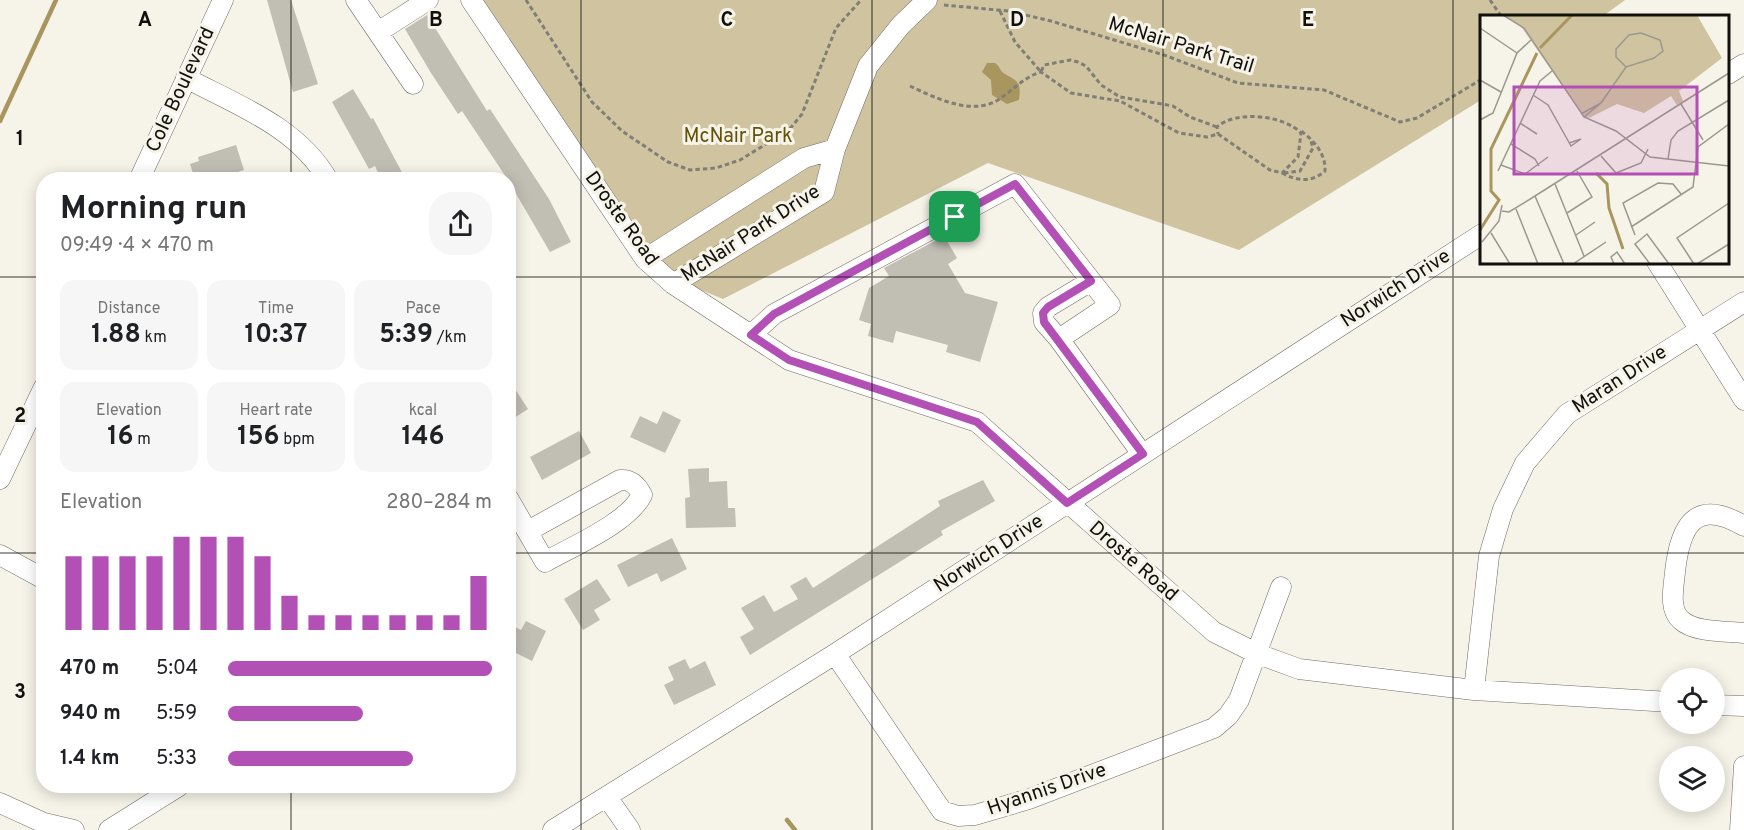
<!DOCTYPE html>
<html lang="en">
<head>
<meta charset="utf-8">
<style>
	body { margin:0; font-family:Overpass,sans-serif; background:#f6f6f6; color:#202124; height:100vh; display:flex; flex-direction:column; font-size:22px; white-space:nowrap }
	* { box-sizing:border-box; margin:0 }
	p { font-size:20px; color:#757577 }
	.icon { flex:none; width:33px; height:33px; fill:none; stroke:currentColor; stroke-width:2; stroke-linecap:round; stroke-linejoin:round }
	.map { position:relative; flex:1; overflow:hidden }
	.side { position:absolute; left:36px; top:172px; width:480px; height:621px; display:flex; flex-direction:column; background:#fff; border-radius:24px; box-shadow:0 3px 15px #0003 }
	.side>* { flex:none }
	.buttons { position:absolute; left:1659px; top:668px; display:grid; gap:12px }
	.buttons a { display:grid; place-items:center; width:66px; height:66px; border-radius:50%; background:#fff; box-shadow:0 3px 15px #0003; font-size:30px }
	.pin { position:absolute; display:grid; place-items:center; width:51px; height:51px; color:#fff; margin:-26px; border-radius:12px; box-shadow:0 3px 9px #0006 }
	.round { display:grid; place-items:center; flex:none; width:63px; height:63px; border-radius:24px; background:#f6f6f6 }
	.headline { display:flex; align-items:center; justify-content:space-between; height:102px; padding:0 24px }
	h1 { font-size:33px; font-weight:700; line-height:45px }
	.metrics { display:grid; grid-template-columns:repeat(3,1fr); gap:9px; height:102px; padding:6px 24px }
	.metrics div { display:grid; align-content:center; border-radius:15px; background:#f6f6f6; text-align:center }
	.metrics b { font-size:26px; font-weight:700 }
	.metrics small { font-size:16px; font-weight:400 }
	.metrics p { font-size:16px }
	.chart { height:168px; padding:12px 24px }
	.chart p { display:flex; justify-content:space-between }
	.chart svg { width:100%; height:108px; margin-top:6px; stroke:#b250b6; stroke-width:6 }
	ul { padding:0 24px; list-style:none; font-size:20px }
	li { display:grid; grid-template-columns:96px 72px 1fr; align-items:center; height:45px }
	li i { height:15px; border-radius:8px; background:#b250b6 }
	.map>svg:first-child { display:block }
	.green { fill:#cfc49f }
	.water { fill:#a8965e }
	.lines { fill:none; stroke-linecap:round; stroke-linejoin:round }
	.stream { stroke:#a8965e; stroke-width:4.5 }
	.building { fill:#c1beb4 }
	.minor-casing { stroke:#706d64; stroke-width:21 }
	.path { stroke:#807e77; stroke-width:3; stroke-dasharray:4.5 3; stroke-linecap:butt }
	.minor { stroke:#fff; stroke-width:20 }
	.route-casing { stroke:#fff; stroke-width:12 }
	.route { stroke:#b250b6; stroke-width:8 }
	.grid { fill:none; stroke:#11100d; stroke-width:1.5; stroke-opacity:0.55 }
	.labels { text-anchor:middle; dominant-baseline:central; stroke-width:6; stroke-linejoin:round; paint-order:stroke }
	.street-label { font-size:20px; fill:#11100d; stroke:#f6f3e8 }
	.park-label { font-size:20px; fill:#635108; stroke:#f6f3e8 }
	.inset-river { fill:none; stroke:#a8965e; stroke-width:3 }
	.inset-road { fill:none; stroke:#9a9890; stroke-width:1.5 }
	.view { fill:#b250b6; fill-opacity:0.15; stroke:#b250b6; stroke-width:3 }
	.inset-edge { fill:none; stroke:#11100d; stroke-width:3 }
	.grid-label { font-size:20px; text-anchor:middle; font-weight:bold; fill:#11100d; stroke:#f6f3e8; stroke-width:6; stroke-linejoin:round; paint-order:stroke }
</style>
</head>
<body>
<div class="map">
<svg width="1744" height="830" viewBox="0 0 1744 830">
	<rect width="100%" height="100%" fill="#f6f3e8"/>
	<path class="green" d="M 476,0 L 1625,0 L 1603,16 L 1482,16 L 1481,100 L 1239,250 L 988,163 L 723,299 L 662,274 Z"/>
	<path class="water" d="M 987,63 L 995,63 C 1001,67 999,71 1005,74 C 1019,82 1021,82 1019,100 L 1007,104 L 992,95 L 991,80 L 982,72 Z"/>
	<g class="lines">
		<path class="stream" d="M 0,121 L 56,0
			M 787,820 L 795,830"/>
	</g>
	<path class="building" d="M 267,0 L 291,0 L 318,84 L 293,92 Z
		M 427,15 L 487,111 L 490,109 L 549,199 L 571,242 L 550,252 L 508,180 L 462,111 L 458,114 L 431,73 L 405,29 Z
		M 353,89 L 371,119 L 373,118 L 406,180 L 381,180 L 375,166 L 369,169 L 332,102 Z
		M 236,145 L 244,170 L 215,180 L 195,180 L 190,164 L 199,161 L 198,157 Z
		M 944,236 L 957,258 L 948,264 L 965,293 L 998,302 L 980,362 L 946,352 L 948,345 L 896,331 L 893,343 L 868,336 L 871,324 L 859,320 L 869,288 L 889,276 L 884,268 Z
		M 508,378 L 528,409 L 508,422 Z
		M 663,411 L 681,420 L 665,453 L 630,437 L 640,416 L 657,424 Z
		M 579,431 L 591,453 L 542,480 L 530,457 Z
		M 709,468 L 709,482 L 727,481 L 728,508 L 735,508 L 736,527 L 686,528 L 685,498 L 690,497 L 688,469 Z
		M 983,480 L 995,501 L 941,531 L 943,535 L 750,655 L 740,637 L 754,629 L 741,608 L 764,595 L 774,612 L 798,599 L 790,586 L 806,577 L 813,588 L 940,506 L 938,501 Z
		M 672,538 L 687,569 L 661,582 L 657,573 L 628,587 L 617,565 Z
		M 597,579 L 611,600 L 594,610 L 600,620 L 583,630 L 564,599 Z
		M 526,621 L 546,631 L 532,661 L 508,649 L 508,624 L 521,630 Z
		M 685,659 L 690,669 L 705,661 L 716,685 L 674,705 L 664,685 L 674,680 L 668,667 Z"/>
	<g class="lines">
		<defs>
			<path id="minor" d="M 356,0 L 413,84
				M 471,0 L 645,259 L 673,284 L 789,360 L 977,422 L 1214,632 L 1258,654 L 1299,669 L 1474,690 L 1670,702
				M 378,32 L 428,0
				M 1728,74 L 1744,64
				M 186,78 C 237,105 298,127 328,180
				M 835,149 L 868,66 L 901,25 L 927,0
				M 139,180 L 223,0
				M 645,259 L 804,158 L 835,149 L 824,192 L 673,284
				M 1657,262 L 1744,400
				M 751,335 L 774,314 L 1015,184 L 1110,305 L 1059,339 L 1142,454
				M 1059,339 L 1044,322 L 1043,313 L 1048,307 L 1091,281
				M 0,479 L 44,387
				M 508,498 L 545,562 C 573,546 628,523 642,495 C 637,485 631,479 620,480 L 528,531
				M 1744,526 C 1695,497 1680,526 1675,572 C 1674,586 1668,609 1681,620 C 1695,633 1727,631 1744,633
				M 0,555 L 44,579
				M 835,654 L 942,811 L 958,816 L 975,815 L 1029,799 L 1214,728 L 1228,716 L 1239,700 L 1281,587
				M 1474,690 L 1489,556 L 1503,509 L 1525,463 L 1567,414 L 1744,302
				M 1714,705 L 1744,706
				M 607,797 L 630,830
				M 0,803 L 44,823 L 74,830
				M 109,830 L 179,786
				M 553,830 L 835,654 L 1482,234
				M 1740,830 L 1744,766"/>
		</defs>
		<use href="#minor" class="minor-casing"/>
		<path class="path" d="M 526,0 L 592,102 L 622,131 L 668,162 L 690,170 L 716,168 L 740,160 L 789,130 L 802,114 L 836,28 L 861,0
			M 1490,0 L 1501,16
			M 944,5 L 1008,11 L 1051,21 L 1164,55 L 1238,83 L 1324,90 L 1400,122 L 1417,118 L 1482,79
			M 1000,11 L 1015,42 L 1041,72 L 1044,65 L 1070,60 L 1078,62 L 1086,66 L 1101,85 L 1120,97 L 1173,106 L 1190,117 L 1217,127
			M 910,86 C 935,98 972,116 998,100 C 1013,90 1024,77 1041,72 L 1071,93 L 1120,101 L 1179,133 L 1207,137 L 1218,134 L 1270,170 L 1282,173 L 1298,157 L 1301,133 C 1284,115 1235,110 1217,127 L 1218,134
			M 1282,173 C 1297,181 1311,183 1325,171 C 1326,153 1313,140 1300,130
			M 1284,173 L 1300,171 L 1313,148 L 1311,141"/>
		<use href="#minor" class="minor"/>
	</g>
	<g class="lines">
		<defs>
			<path id="route" d="M 1015,184 L 1091,281 L 1048,307 L 1043,313 L 1044,322 L 1143,454 L 1067,503 L 977,422 L 789,360 L 751,335 L 774,314 Z"/>
		</defs>
		<use href="#route" class="route-casing"/>
		<use href="#route" class="route"/>
	</g>
	<path class="grid" d="M 291,0 L 291,180M 581,0 L 581,830M 872,0 L 872,830M 1163,0 L 1163,830M 1453,0 L 1453,830M 0,277 L 44,277M 508,277 L 1744,277M 0,553 L 44,553M 508,553 L 1744,553M 291,786 L 291,830"/>
	<g class="labels">
		<g class="street-label">
			<text transform="translate(1181 46) rotate(17)">McNair Park Trail</text>
			<text transform="translate(181 90) rotate(-65)">Cole Boulevard</text>
			<text transform="translate(621 219) rotate(54)">Droste Road</text>
			<text transform="translate(751 234) rotate(-33)">McNair Park Drive</text>
			<text transform="translate(1396 289) rotate(-33)">Norwich Drive</text>
			<text transform="translate(1620 380) rotate(-33)">Maran Drive</text>
			<text transform="translate(989 554) rotate(-33)">Norwich Drive</text>
			<text transform="translate(1133 562) rotate(41)">Droste Road</text>
			<text transform="translate(1047 790) rotate(-19)">Hyannis Drive</text>
		</g>
		<g class="park-label">
			<text x="738" y="137">McNair Park</text>
		</g>
	</g>
	<g transform="translate(1480 15)">
		<rect width="249" height="249" fill="#f6f3e8"/>
		<path d="M 22,0 L 217,0 L 242,43 L 199,76 L 203,86 L 197,90 L 191,81 L 164,98 L 137,89 L 109,103 L 103,101 L 40,10 Z" fill="#cfc49f"/>
		<path class="inset-river" d="M 60,33 L 92,0M 116,158 L 127,169 L 129,193 L 143,234M 0,215 L 19,185 L 11,176 L 11,134 L 57,38"/>
		<path class="inset-road" d="M 23,0 L 44,13 L 104,102 L 136,116 L 170,142 L 249,151M 0,13 L 37,38M 161,18 L 180,25 L 183,36 L 174,43 L 146,52 L 136,42 L 136,34 L 149,20 ZM 0,65 L 21,77M 53,80 L 68,90 L 91,131 L 101,124 L 89,128M 121,88 L 146,52M 201,89 L 223,125M 101,99 L 121,88 L 104,102M 0,105 L 13,98 L 37,38 L 51,25M 40,108 L 57,119M 31,129 L 55,144 L 59,151M 121,141 L 136,158 L 161,148 L 168,134M 188,144 L 191,125 L 198,116 L 249,85M 21,150 L 45,159 L 68,142M 18,156 L 60,66 L 72,56M 75,169 L 104,241M 55,181 L 84,249M 36,194 L 58,249M 22,196 L 29,197 L 55,181 L 249,58M 87,198 L 112,182 L 97,156M 151,212 L 213,172 L 218,132 L 249,109M 11,218 L 30,249M 96,220 L 115,207M 155,220 L 143,188 L 178,168 L 193,169 L 201,179M 2,227 L 19,206 L 22,190M 93,249 L 126,227M 134,249 L 131,242 L 137,237 L 145,249M 170,249 L 155,229 L 167,219 L 189,249M 214,249 L 197,223 L 249,188M 217,249 L 249,229"/>
		<path class="view" d="M 34,72 L 217,72 L 217,159 L 34,159 Z"/>
		<rect width="249" height="249" class="inset-edge"/>
	</g>
	<g class="grid-label">
		<text x="145" y="26">A</text>
		<text x="436" y="26">B</text>
		<text x="727" y="26">C</text>
		<text x="1017" y="26">D</text>
		<text x="1308" y="26">E</text>
		<text x="20" y="145">1</text>
		<text x="20" y="422">2</text>
		<text x="20" y="698">3</text>
	</g>
</svg>
<div class="buttons">
<a><svg class="icon" aria-label="locate" viewBox="0 0 24 24"><circle cx="12" cy="12" r="6"/><path d="M12 2v4M12 18v4M2 12h4M18 12h4"/></svg></a>
<a><svg class="icon" aria-label="layers" viewBox="0 0 24 24"><path d="M12 4l9 5-9 5-9-5zM3 14l9 5 9-5"/></svg></a>
</div>
<div class="pin" style="left:955px;top:217px;background:#1e9e55"><svg class="icon" aria-label="arrive" viewBox="0 0 24 24"><path d="M6 21V4h12l-3 4 3 4H6"/></svg></div>
<section class="side">
<div class="headline"><div><h1>Morning run</h1><p>09:49 · 4 × 470 m</p></div><a class="round"><svg class="icon" aria-label="share" viewBox="0 0 24 24"><path d="M12 15V3M7 8l5-5 5 5M5 13v7h14v-7"/></svg></a></div>
<div class="metrics">
<div><p>Distance</p><b>1.88<small> km</small></b></div>
<div><p>Time</p><b>10:37</b></div>
<div><p>Pace</p><b>5:39<small> /km</small></b></div>
</div>
<div class="metrics">
<div><p>Elevation</p><b>16<small> m</small></b></div>
<div><p>Heart rate</p><b>156<small> bpm</small></b></div>
<div><p>kcal</p><b>146</b></div>
</div>
<div class="chart"><p><span>Elevation</span>280–284 m</p>
<svg viewBox="0 0 160 44" preserveAspectRatio="none"><path d="M5 44V14M15 44V14M25 44V14M35 44V14M45 44V6M55 44V6M65 44V6M75 44V14M85 44V30M95 44V38M105 44V38M115 44V38M125 44V38M135 44V38M145 44V38M155 44V22"/></svg>
</div>
<ul>
<li><b>470 m</b>5:04<i style="width:100%"></i></li>
<li><b>940 m</b>5:59<i style="width:51%"></i></li>
<li><b>1.4 km</b>5:33<i style="width:70%"></i></li>
</ul>
</section>
</div>
</body>
</html>
